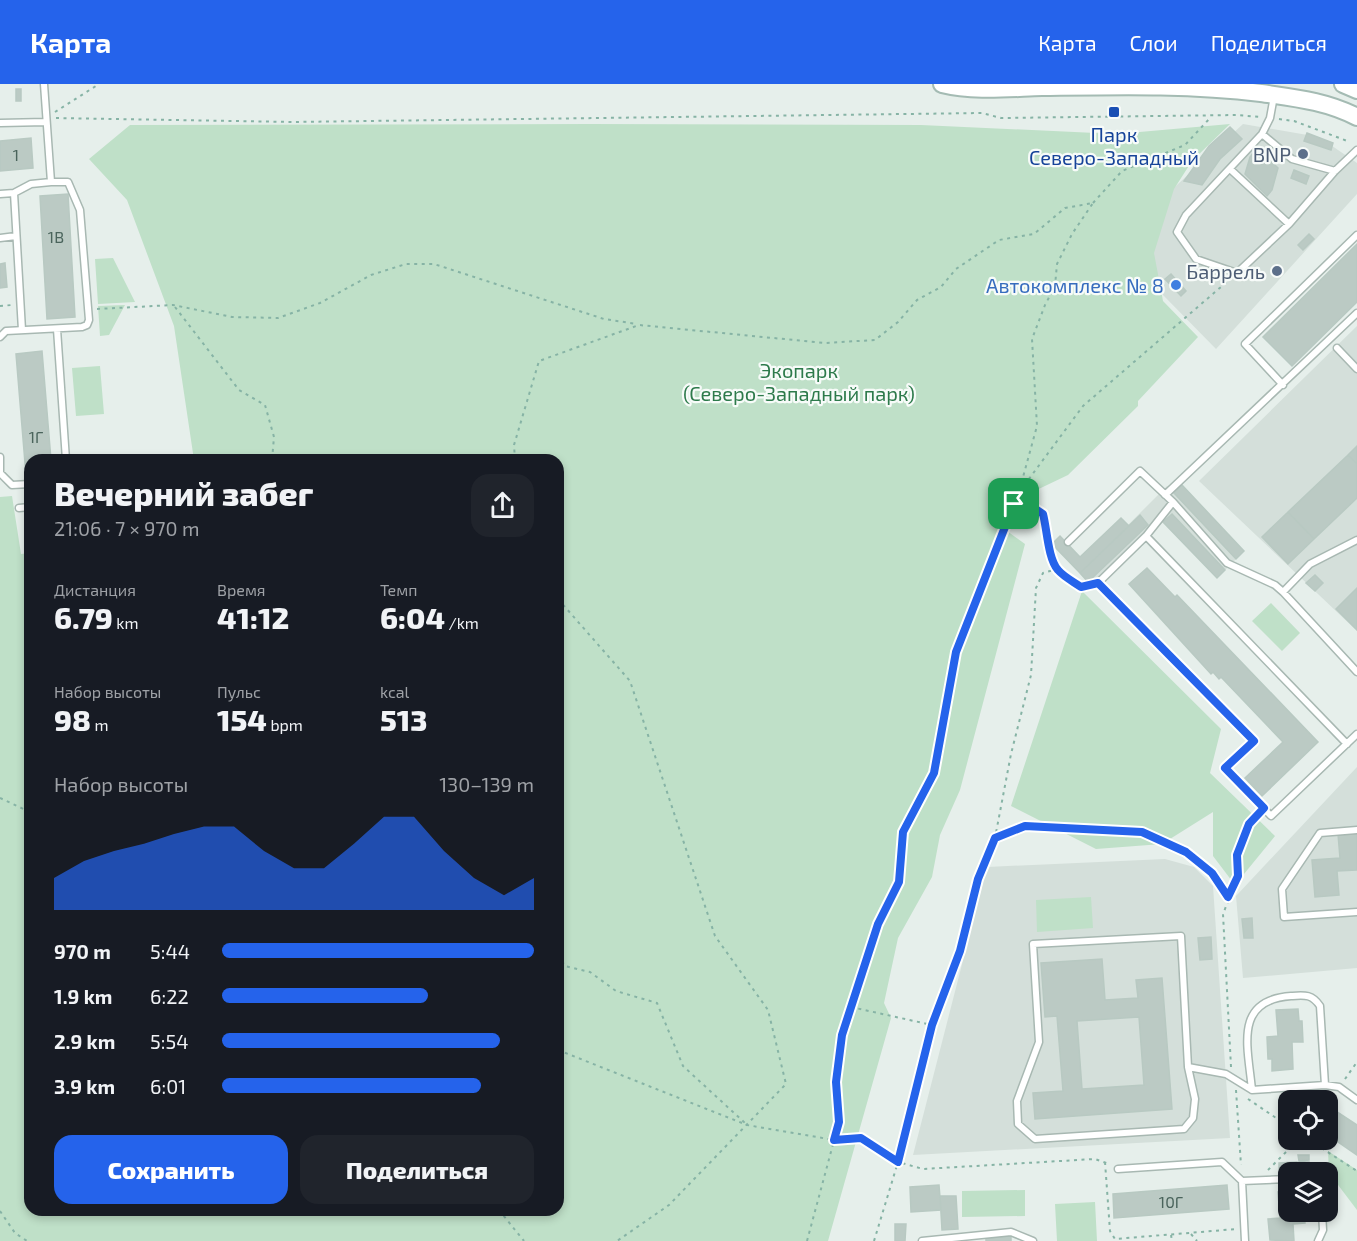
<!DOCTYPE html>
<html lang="ru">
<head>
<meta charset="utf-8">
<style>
	body { margin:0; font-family:"Exo 2",sans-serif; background:#20242c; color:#f1f3f6; height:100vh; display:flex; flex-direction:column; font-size:22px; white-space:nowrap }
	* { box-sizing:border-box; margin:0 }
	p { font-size:20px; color:#9ea1a6 }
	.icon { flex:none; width:33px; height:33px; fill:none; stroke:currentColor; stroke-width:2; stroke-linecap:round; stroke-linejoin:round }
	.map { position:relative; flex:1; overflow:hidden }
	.details { position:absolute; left:24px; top:370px; width:540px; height:762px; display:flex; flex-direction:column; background:#171b24; border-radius:18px; box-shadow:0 3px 9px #0003 }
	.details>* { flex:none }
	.fabs { position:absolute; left:1278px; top:1006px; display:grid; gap:12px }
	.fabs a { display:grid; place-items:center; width:60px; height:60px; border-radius:12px; background:#171b24; box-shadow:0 3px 9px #0003; font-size:30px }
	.pin { position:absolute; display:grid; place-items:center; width:51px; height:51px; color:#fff; margin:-26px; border-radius:12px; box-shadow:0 3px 9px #0006 }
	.round { display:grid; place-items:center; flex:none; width:63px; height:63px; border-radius:18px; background:#20242c }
	.head { display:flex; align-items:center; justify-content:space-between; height:102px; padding:0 30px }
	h1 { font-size:33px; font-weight:800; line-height:45px }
	.stats { display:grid; grid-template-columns:repeat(3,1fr); gap:9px; height:102px; padding:6px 30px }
	.stats div { display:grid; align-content:center }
	.stats b { font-size:30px; font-weight:800 }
	.stats small { font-size:16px; font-weight:400 }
	.stats p { font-size:16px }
	.chart { height:168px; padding:12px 30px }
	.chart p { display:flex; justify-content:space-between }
	.chart svg { width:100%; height:108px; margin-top:6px; fill:#2563eb; opacity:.7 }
	.cta { display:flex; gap:12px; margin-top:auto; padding:12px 30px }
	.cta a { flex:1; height:69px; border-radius:18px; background:#2563eb; color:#fff; font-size:24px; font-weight:800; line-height:69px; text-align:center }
	.cta a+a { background:#20242c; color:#f1f3f6 }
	ul { padding:0 30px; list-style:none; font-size:20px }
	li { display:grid; grid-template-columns:96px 72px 1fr; align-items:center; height:45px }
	li i { height:15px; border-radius:8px; background:#2563eb }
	header { display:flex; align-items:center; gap:36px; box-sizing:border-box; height:84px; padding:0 30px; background:#2563eb; color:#fff }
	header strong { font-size:28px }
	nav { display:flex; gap:33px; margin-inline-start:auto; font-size:21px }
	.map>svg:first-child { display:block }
	.built { fill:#d4dfda }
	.green { fill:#bfe0c8 }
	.building { fill:#bbcac4; stroke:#b8c9c2; stroke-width:1.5; fill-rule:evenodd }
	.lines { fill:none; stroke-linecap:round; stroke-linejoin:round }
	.lane-casing { stroke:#a8b8b2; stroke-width:9 }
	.secondary-casing { stroke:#a4bbb3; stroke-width:20 }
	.path { stroke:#86b3a5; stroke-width:2; stroke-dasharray:3 4.5; stroke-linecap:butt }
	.lane { stroke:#fff; stroke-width:6 }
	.secondary { stroke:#fff; stroke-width:16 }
	.route-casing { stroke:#fff; stroke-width:12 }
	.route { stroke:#2563eb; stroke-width:8 }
	.transit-dot { fill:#1a4fb4; stroke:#f7fbf9; stroke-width:2 }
	.service-dot { fill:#5c6f8a; stroke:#f7fbf9; stroke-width:2 }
	.shop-dot { fill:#3f7fe0; stroke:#f7fbf9; stroke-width:2 }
	.labels { text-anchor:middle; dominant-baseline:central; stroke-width:4.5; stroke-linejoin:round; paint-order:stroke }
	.number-label { font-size:16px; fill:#4a645c }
	.transit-label { font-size:20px; fill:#164399; stroke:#f7fbf9 }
	.service-label { font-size:20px; fill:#4e5e75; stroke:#f7fbf9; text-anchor:end }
	.shop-label { font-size:20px; fill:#366cbe; stroke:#f7fbf9; text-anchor:end }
	.park-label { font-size:20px; fill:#2d7a4b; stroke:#f7fbf9 }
</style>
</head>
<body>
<header>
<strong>Карта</strong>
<nav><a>Карта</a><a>Слои</a><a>Поделиться</a></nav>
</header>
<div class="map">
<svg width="1357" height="1157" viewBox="0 0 1357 1157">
	<rect width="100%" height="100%" fill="#e6efeb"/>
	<path class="built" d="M 1243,40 L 1319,53 L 1357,79 L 1357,110 L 1216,265 L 1113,160 Z
		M 1357,242 L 1357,547 L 1199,397 Z
		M 1182,401 L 1244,467 L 1217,494 L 1163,438 L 1094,504 L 1080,489 L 1167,402 L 1174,409 Z
		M 1357,683 L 1357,884 L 1243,894 L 1236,812 Z
		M 1165,775 L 1194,783 L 1213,802 L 1230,1054 L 913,1071 L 987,783 Z"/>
	<path class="green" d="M 589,40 L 921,41 L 1117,50 L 1230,40 L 1192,77 L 1174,105 L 1154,169 L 1163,217 L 1198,253 L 1138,317 L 1138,322 L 1068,391 L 1024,412 L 1007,447 L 1025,460 L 960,706 L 940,751 L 932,793 L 898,854 L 884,919 L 891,934 L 828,1157 L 0,1157 L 0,413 L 12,412 L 21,470 L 30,469 L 30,1126 L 558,1126 L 558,376 L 194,376 L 174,242 L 127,116 L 89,75 L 130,41 Z
		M 113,174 L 135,218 L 98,220 L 95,175 Z
		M 125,221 L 109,251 L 100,252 L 98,222 Z
		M 100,282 L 104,330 L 76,332 L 72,284 Z
		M 1082,507 L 1221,645 L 1210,689 L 1275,752 L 1235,801 L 1213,772 L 1213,728 L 1162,760 L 1096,765 L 1011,722 Z
		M 1271,519 L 1300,549 L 1282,567 L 1252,537 Z
		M 1091,813 L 1093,844 L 1037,848 L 1036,816 Z
		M 1328,1067 L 1357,1086 L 1357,1126 L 1329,1089 Z
		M 1025,1106 L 1025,1132 L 962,1133 L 962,1107 Z
		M 1095,1118 L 1097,1157 L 1057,1157 L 1055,1120 Z"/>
	<path class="building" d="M 16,5 L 21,5 L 21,17 L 16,17 Z
		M 1230,43 L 1242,55 L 1220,75 L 1202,101 L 1184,97 L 1209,62 Z
		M 1307,49 L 1333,59 L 1331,66 L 1304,57 Z
		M 31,54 L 33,84 L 0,87 L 0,57 Z
		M 1257,64 L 1278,84 L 1272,106 L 1267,112 L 1245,90 L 1250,73 Z
		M 1294,86 L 1309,92 L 1306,100 L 1291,94 Z
		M 68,110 L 75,233 L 47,235 L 40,112 Z
		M 1309,150 L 1314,155 L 1303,166 L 1298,161 Z
		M 1357,160 L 1357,218 L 1292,282 L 1263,253 Z
		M 5,179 L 7,203 L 0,204 L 0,180 Z
		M 1171,190 L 1186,207 L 1181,212 L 1165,195 Z
		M 42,267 L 51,376 L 30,376 L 30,390 L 26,391 L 16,270 Z
		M 1357,362 L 1357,380 L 1348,371 Z
		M 1348,371 L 1357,380 L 1357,414 L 1314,455 L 1288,428 Z
		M 1182,401 L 1244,467 L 1236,475 L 1174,409 Z
		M 1288,428 L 1314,455 L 1288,480 L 1262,453 Z
		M 1172,430 L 1225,486 L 1217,494 L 1163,438 Z
		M 1140,431 L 1148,441 L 1088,498 L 1080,489 Z
		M 1121,434 L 1129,442 L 1080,489 L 1052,460 L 1060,452 L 1080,473 Z
		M 1147,484 L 1175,513 L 1177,511 L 1318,658 L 1262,712 L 1245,694 L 1283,658 L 1221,593 L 1219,595 L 1213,588 L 1211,590 L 1129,500 Z
		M 1315,491 L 1323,499 L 1315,507 L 1306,499 Z
		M 1357,504 L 1357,546 L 1336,525 Z
		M 1357,749 L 1357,786 L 1337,787 L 1339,811 L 1315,813 L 1312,776 L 1340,774 L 1338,750 Z
		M 1252,834 L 1253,854 L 1244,854 L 1242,835 Z
		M 1211,853 L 1212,875 L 1200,876 L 1198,854 Z
		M 1102,875 L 1105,916 L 1138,914 L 1136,896 L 1162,894 L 1172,1025 L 1035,1035 L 1033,1009 L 1063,1007 L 1057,932 L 1045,933 L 1041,879 ZM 1139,933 L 1144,1001 L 1082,1005 L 1077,937 Z
		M 1298,925 L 1299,937 L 1302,937 L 1303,958 L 1292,958 L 1293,985 L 1272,987 L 1272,975 L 1268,975 L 1267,953 L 1278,952 L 1276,926 Z
		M 1328,1022 L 1357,1041 L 1357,1071 L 1328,1051 Z
		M 1298,1071 L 1309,1071 L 1309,1076 L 1299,1077 Z
		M 1297,1078 L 1298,1087 L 1279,1089 L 1279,1079 Z
		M 1299,1078 L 1309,1078 L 1309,1083 L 1299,1084 Z
		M 939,1101 L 941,1126 L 911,1128 L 910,1103 Z
		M 1227,1101 L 1229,1125 L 1114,1134 L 1113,1110 Z
		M 1288,1107 L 1288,1128 L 1304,1128 L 1305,1139 L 1293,1140 L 1294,1157 L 1270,1156 L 1268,1135 L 1280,1134 L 1278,1108 Z
		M 940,1112 L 956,1112 L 958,1145 L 942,1146 Z
		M 895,1140 L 906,1140 L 905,1157 L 895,1157 Z
		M 1011,1152 L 1011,1157 L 986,1157 L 986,1154 Z"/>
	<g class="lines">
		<defs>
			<path id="lane" d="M 1274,12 L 1270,34 L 1262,50 L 1186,131 L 1177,148 L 1196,175 L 1237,189 L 1289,140 L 1335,87 L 1357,66
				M 0,39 L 46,38
				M 1262,50 L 1292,75 L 1335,87
				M 1230,85 L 1289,140
				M 0,110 L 14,109
				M 0,154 L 16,152
				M 57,245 L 66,376
				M 22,246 L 14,109 L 31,100 L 51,98
				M 0,253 L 6,247 L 82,243 L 87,241 L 89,236 L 80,126 L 68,98 L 51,98 L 44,0
				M 1337,264 L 1357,285
				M 1283,301 L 1245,260 L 1357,151
				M 0,373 L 0,390
				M 1,390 L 12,401 L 30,400
				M 1165,411 L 1357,229
				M 19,424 L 30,423
				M 1146,452 L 1173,418
				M 1068,458 L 1140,387 L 1173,418 L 1227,479 L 1275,501 L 1283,508 L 1357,588
				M 1098,499 L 1146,452 L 1347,660
				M 1283,508 L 1310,480 L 1357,456
				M 1254,657 L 1225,684 L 1271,732 L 1357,650
				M 1357,746 L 1320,749 L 1282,805 L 1284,833 L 1357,828
				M 1181,852 L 1188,983 L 1195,1015 L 1193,1034 L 1184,1045 L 1035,1055 L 1018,1040 L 1017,1017 L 1039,958 L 1033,860 Z
				M 1188,983 L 1226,990 L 1252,1006 L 1325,1001 L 1339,1003 L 1357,1016
				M 1252,1006 C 1248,963 1233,916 1291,912 C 1305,911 1312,910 1320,922 L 1325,1001
				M 1118,1085 L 1222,1078 L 1242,1097 L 1288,1095
				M 1242,1097 L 1245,1157
				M 922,1157 L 1011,1148 L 1033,1157
				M 1318,1157 L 1323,1146 L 1322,1128"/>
			<path id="secondary" d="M 942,0 C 974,8 1010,4 1042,3 C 1115,2 1188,0 1261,9 C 1295,14 1326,17 1357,33
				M 1343,0 L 1357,6"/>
		</defs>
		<use href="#lane" class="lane-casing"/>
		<use href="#secondary" class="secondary-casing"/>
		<path class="path" d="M 55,28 L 99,0
			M 56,34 L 292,38 L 982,29 L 1001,34 L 1236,31 L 1261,33
			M 1279,35 L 1294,37 L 1350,58
			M 1093,119 L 1122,87 L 1185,61 L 1211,33
			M 0,222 L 12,221
			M 175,223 L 239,306 L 265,321 L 274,353 L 272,376
			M 97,225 L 173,221 L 232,233 L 278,234 L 320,219 L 371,191 L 406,180 L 434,180 L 604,235 L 637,240
			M 515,376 L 514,361 L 539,277 L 639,241 L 825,259 L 875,256 L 898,238 L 917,216 L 941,203 L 956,185 L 999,156 L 1034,150 L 1065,124 L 1093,119 L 1072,150 L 1057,180 L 1055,202 L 1045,221 L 1032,255 L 1037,342 L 1020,404
			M 1014,420 L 1031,422 L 1043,430 C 1048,449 1047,468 1057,485
			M 1104,505 L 1248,651
			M 558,515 L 630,597 L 715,852 L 768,926 L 786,1000 L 669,1121 L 617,1157
			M 0,714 L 30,728
			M 995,754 L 1025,742 L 1141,748 L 1186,768 L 1212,789 L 1228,813
			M 558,871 L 565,882 L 590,888 L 616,907 L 657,919 L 683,982 L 745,1039
			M 851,923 L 932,941
			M 558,966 L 747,1041 L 834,1056 L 861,1054 L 898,1078 L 923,1085 L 1095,1075 L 1109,1080
			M 1231,983 L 1223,830 L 1238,792 L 1237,772 L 1249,740 L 1258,731
			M 1345,995 L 1357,978
			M 1236,1006 L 1241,1081
			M 1248,1015 L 1288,1042
			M 1328,1018 L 1332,1012
			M 1309,1056 L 1357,1087
			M 1105,1078 L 1110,1147 L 1115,1155 L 1237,1145
			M 1268,1086 L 1298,1056
			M 499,1126 L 524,1157
			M 0,1127 L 15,1149 L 27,1157
			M 1191,1150 L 1197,1157
			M 1171,1151 L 1172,1157
			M 807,1157 L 839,1038 L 835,998 L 842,951 L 877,840 L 899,798 L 903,748 L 934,689 L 956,568 L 1020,407 L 1083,322 L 1229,196
			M 874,1157 L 898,1078 L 932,941 L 960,867 L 978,795 L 995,754 L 1011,670 L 1031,591 L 1036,504 L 1043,489 L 1057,485 L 1081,503 L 1090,501"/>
		<use href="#lane" class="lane"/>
		<use href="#secondary" class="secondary"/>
	</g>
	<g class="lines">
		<defs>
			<path id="route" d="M 1014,420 L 1031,422 L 1043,430 C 1047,445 1048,475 1058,486 C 1064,493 1074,498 1081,503 L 1098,499 L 1254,657 L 1225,684 L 1264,724 L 1249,740 L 1237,771 L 1238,792 L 1228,813 L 1212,789 L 1186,768 L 1142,748 L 1025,742 L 995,754 L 978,795 L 960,867 L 932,941 L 898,1078 L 861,1054 L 834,1056 L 839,1038 L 836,998 L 842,951 L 878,840 L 899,798 L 903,748 L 934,689 L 956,568 Z"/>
		</defs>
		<use href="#route" class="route-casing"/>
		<use href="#route" class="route"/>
	</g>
	<rect class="transit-dot" x="1108" y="22" width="12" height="12" rx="3"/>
	<g class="service-dot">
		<circle cx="1303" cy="70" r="6"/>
		<circle cx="1277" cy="187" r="6"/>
	</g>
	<circle class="shop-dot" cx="1176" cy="201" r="6"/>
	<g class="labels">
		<g class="number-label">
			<text x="16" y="70">1</text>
			<text x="56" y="152">1В</text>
			<text x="36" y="352">1Г</text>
			<text x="1171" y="1117">10Г</text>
		</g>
		<g class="transit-label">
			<text x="1114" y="50">Парк<tspan x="1114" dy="23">Северо-Западный</tspan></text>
		</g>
		<g class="service-label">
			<text x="1291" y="70">BNP</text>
			<text x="1265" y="187">Баррель</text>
		</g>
		<g class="shop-label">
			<text x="1164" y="201">Автокомплекс № 8</text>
		</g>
		<g class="park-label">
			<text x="799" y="286">Экопарк<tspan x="799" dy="23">(Северо-Западный парк)</tspan></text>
		</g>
	</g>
</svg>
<div class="fabs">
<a><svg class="icon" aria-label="locate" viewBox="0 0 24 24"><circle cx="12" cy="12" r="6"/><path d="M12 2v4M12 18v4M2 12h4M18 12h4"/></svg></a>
<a><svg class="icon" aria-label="layers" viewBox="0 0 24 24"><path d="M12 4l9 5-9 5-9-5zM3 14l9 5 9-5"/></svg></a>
</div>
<div class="pin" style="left:1014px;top:420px;background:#1e9e55"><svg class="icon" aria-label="arrive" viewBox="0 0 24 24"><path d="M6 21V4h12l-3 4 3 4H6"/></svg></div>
<section class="details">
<div class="head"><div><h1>Вечерний забег</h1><p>21:06 · 7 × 970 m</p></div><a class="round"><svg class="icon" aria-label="share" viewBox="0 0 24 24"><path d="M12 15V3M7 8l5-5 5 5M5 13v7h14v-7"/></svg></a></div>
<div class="stats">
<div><p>Дистанция</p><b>6.79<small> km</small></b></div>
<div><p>Время</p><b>41:12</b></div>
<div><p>Темп</p><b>6:04<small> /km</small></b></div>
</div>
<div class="stats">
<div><p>Набор высоты</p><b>98<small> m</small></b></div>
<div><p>Пульс</p><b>154<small> bpm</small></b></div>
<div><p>kcal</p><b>513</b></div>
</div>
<div class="chart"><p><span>Набор высоты</span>130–139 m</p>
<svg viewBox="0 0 160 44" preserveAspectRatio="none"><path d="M0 44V31L10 24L20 20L30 17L40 13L50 10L60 10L70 20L80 27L90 27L100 17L110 6L120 6L130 20L140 31L150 38L160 31V44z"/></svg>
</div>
<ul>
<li><b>970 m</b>5:44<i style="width:100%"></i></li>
<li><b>1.9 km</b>6:22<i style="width:66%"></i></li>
<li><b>2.9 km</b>5:54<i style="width:89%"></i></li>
<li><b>3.9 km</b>6:01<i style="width:83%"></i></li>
</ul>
<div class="cta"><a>Сохранить</a><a>Поделиться</a></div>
</section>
</div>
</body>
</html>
